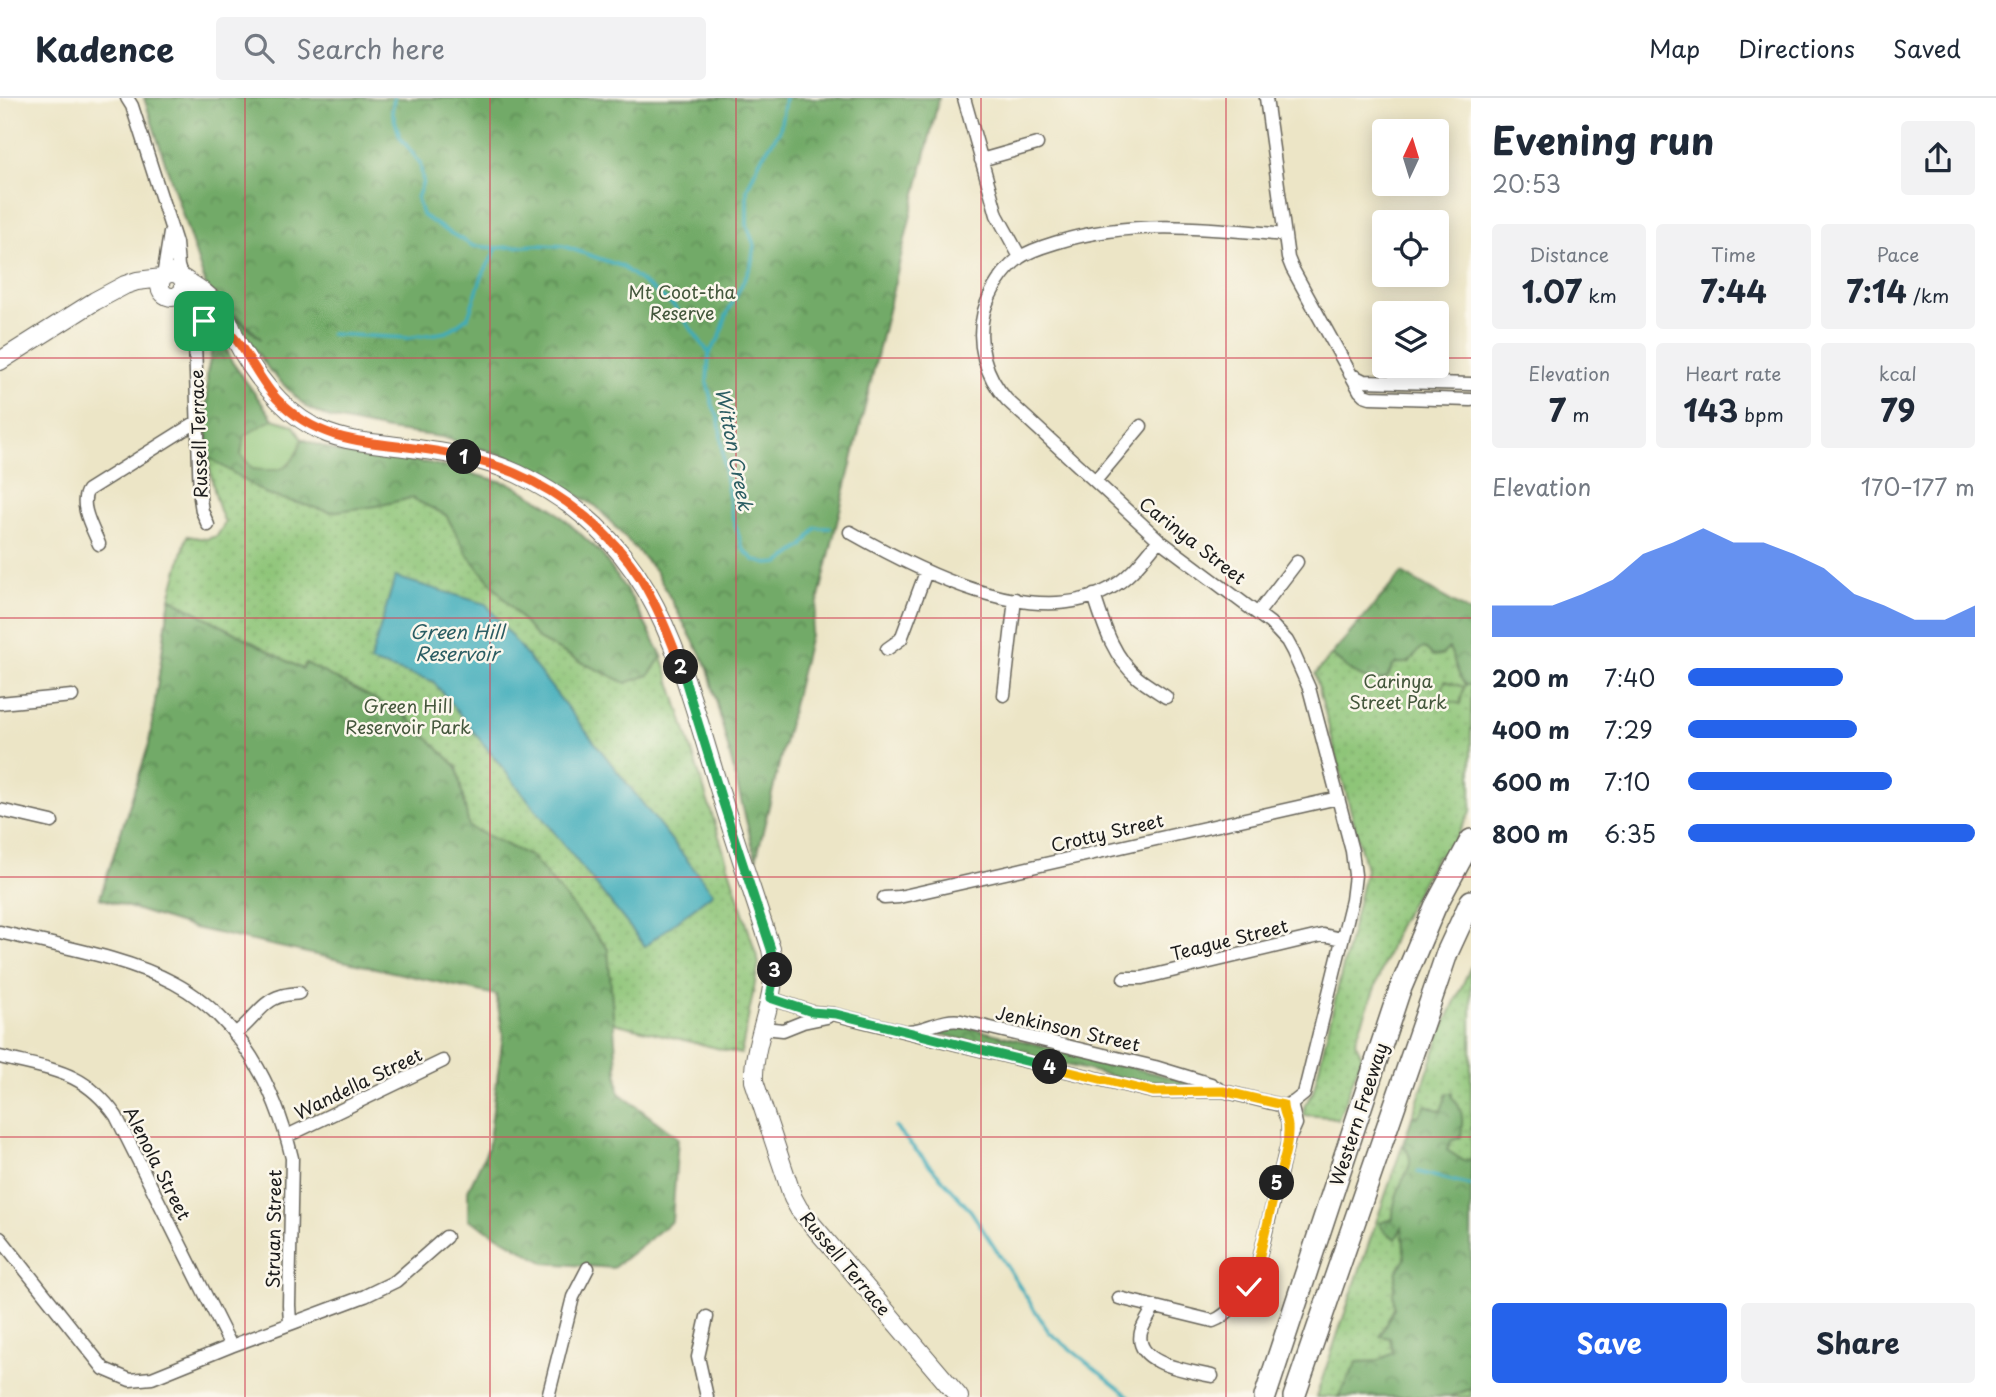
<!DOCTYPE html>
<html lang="en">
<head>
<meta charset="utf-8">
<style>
	body { margin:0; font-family:"Playpen Sans",sans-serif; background:#f2f2f3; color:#1f2937; height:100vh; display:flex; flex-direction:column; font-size:26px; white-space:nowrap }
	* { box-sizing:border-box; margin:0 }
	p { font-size:23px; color:#747a83 }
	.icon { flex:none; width:38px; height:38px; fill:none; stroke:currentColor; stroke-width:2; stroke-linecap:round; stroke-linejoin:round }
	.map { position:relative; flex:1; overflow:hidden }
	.side { display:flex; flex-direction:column; background:#fff; width:525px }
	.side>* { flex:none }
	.needle { width:46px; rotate:4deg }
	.tools { position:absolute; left:1372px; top:21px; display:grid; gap:14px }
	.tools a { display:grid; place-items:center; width:77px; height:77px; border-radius:7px; background:#fff; box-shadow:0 4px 18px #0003; font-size:35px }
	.pin { position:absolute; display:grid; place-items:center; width:60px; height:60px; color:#fff; margin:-30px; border-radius:14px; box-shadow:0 4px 10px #0006 }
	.km { position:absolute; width:35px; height:35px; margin:-18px; border-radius:50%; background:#222; color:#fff; font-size:19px; line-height:35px; text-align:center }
	.round { display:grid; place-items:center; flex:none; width:74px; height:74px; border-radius:7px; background:#f2f2f3 }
	.overview { display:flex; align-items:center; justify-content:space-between; height:119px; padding:0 21px }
	h1 { font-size:38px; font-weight:700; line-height:52px }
	.stats { display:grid; grid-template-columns:repeat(3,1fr); gap:10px; height:119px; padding:7px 21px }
	.stats div { display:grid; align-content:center; border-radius:7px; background:#f2f2f3; text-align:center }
	.stats b { font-size:30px; font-weight:700 }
	.stats small { font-size:19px; font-weight:400 }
	.stats p { font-size:19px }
	.chart { height:196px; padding:14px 21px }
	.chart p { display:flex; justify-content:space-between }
	.chart svg { width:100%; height:126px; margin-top:7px; fill:#2563eb; opacity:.7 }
	.cta { display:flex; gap:14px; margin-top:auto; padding:14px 21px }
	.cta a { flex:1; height:80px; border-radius:7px; background:#2563eb; color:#fff; font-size:28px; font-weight:700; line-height:80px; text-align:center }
	.cta a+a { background:#f2f2f3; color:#1f2937 }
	ul { padding:0 21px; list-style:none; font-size:23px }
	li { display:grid; grid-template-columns:112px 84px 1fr; align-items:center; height:52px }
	li i { height:18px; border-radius:9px; background:#2563eb }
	header { display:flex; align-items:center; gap:42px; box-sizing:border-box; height:98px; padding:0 35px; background:#fff; border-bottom:2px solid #e0e1e3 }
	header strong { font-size:33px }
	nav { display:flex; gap:38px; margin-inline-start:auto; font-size:24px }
	.search { width:490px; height:63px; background:#f2f2f3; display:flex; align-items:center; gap:18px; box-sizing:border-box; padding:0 24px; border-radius:7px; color:#747a83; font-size:26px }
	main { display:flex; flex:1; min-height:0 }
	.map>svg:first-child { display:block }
	.grass { fill:url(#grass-dots); stroke:#55704a; stroke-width:2 }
	.forest { fill:url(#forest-crowns); stroke:#476342; stroke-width:2 }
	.garden { fill:#8ec578; stroke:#55704a; stroke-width:2 }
	.water { fill:#3dacba; stroke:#2c646b; stroke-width:2 }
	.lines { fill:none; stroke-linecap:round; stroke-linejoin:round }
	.stream { stroke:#3dacba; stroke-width:3.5 }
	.street-casing { stroke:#656258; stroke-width:15 }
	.secondary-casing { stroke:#656258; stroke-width:20 }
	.highway-casing { stroke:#656258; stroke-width:24 }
	.street { stroke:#fff; stroke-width:12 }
	.secondary { stroke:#fff; stroke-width:18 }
	.highway { stroke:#fff; stroke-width:21 }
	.split-1-casing { stroke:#fff; stroke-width:14 }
	.split-2-casing { stroke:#fff; stroke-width:14 }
	.split-3-casing { stroke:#fff; stroke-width:14 }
	.split-4-casing { stroke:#fff; stroke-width:14 }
	.split-5-casing { stroke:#fff; stroke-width:14 }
	.split-6-casing { stroke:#fff; stroke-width:14 }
	.split-1 { stroke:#f0652b; stroke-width:9 }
	.split-2 { stroke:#f0652b; stroke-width:9 }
	.split-3 { stroke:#22a559; stroke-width:9 }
	.split-4 { stroke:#22a559; stroke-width:9 }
	.split-5 { stroke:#f5b400; stroke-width:9 }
	.split-6 { stroke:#f5b400; stroke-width:9 }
	.grid { fill:none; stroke:#d1495b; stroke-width:2; stroke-opacity:0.55 }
	.labels { text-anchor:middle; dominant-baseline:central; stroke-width:5; stroke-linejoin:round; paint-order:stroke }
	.park-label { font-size:18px; fill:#44573c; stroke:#fbf7ec }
	.street-label { font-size:18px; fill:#1c1c1c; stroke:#fbf7ec }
	.water-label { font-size:19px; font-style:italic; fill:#2b5d63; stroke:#fbf7ec }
</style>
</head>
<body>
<header>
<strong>Kadence</strong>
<div class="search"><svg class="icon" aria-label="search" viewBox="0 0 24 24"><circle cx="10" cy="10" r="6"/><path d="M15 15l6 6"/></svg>Search here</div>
<nav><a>Map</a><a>Directions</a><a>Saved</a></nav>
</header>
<main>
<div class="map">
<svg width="1471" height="1299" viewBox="0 0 1471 1299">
	<defs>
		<pattern id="grass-dots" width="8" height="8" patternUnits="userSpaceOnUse" patternTransform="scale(1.75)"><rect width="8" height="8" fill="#8ec578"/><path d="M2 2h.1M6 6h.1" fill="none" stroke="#7aa967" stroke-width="1.8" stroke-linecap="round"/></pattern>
		<pattern id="forest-crowns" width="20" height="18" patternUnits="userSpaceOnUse" patternTransform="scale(1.75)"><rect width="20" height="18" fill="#72aa68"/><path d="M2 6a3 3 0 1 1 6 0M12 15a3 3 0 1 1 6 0" fill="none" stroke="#5d8a55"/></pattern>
	</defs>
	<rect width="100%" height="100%" fill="#fbf7ec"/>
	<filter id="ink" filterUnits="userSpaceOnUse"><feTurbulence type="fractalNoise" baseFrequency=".0143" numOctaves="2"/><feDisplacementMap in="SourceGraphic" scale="14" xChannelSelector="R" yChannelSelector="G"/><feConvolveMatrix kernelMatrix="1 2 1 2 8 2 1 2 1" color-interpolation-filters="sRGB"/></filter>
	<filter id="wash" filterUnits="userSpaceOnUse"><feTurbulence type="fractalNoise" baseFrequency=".00686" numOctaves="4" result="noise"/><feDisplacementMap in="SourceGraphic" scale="28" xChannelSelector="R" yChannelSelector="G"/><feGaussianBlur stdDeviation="1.57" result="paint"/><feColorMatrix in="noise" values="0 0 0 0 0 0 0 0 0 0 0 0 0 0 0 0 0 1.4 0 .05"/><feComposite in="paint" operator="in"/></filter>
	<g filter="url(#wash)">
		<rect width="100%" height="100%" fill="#ece5c6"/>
		<path class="grass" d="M 220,245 L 225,249 L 232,264 L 273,321 L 292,336 L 319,348 L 341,355 L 429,365 L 511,386 L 551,409 L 601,455 L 632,501 L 662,558 L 759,865 L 741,956 L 100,800 L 149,646 L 170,500 L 187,438 L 206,441 L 217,438 L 225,425 C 203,377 203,299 213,247 Z
			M 1402,475 L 1471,515 L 1471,713 L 1448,754 L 1436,759 L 1397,830 L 1355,944 L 1362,958 L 1338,1022 L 1331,1019 L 1304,1017 C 1302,1006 1308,1004 1313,995 L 1366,771 L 1315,576 Z
			M 1471,868 L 1471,1299 L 1316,1299 L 1442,932 Z"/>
		<path class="forest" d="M 144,0 L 939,0 L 756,762 L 708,570 L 655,472 L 597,409 L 538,374 L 505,358 L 442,339 L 388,332 L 330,320 L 306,309 L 270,273 L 230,215 L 261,241 L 206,188 Z
			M 220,245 L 225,249 L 232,264 L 273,321 L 256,332 L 297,356 L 302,341 L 341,355 L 429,365 L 511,386 L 551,409 L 601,455 L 632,501 L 662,558 L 649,577 L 626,585 L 585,566 L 538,541 L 469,459 L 446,417 L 411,400 L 377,408 L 330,414 L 268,397 L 208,359 L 207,275 L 213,247 Z
			M 1402,475 L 1471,515 L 1471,587 L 1465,587 C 1456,576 1455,561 1449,550 L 1442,557 L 1433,558 L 1426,551 L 1422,550 C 1409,559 1416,567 1397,565 L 1393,568 L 1387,580 C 1366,589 1346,569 1331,557 Z
			M 170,500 L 302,571 L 306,565 L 405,617 L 457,669 L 469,729 L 532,759 L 608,851 L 619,995 L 678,1040 L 672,1123 L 613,1170 L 545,1165 L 468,1121 L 468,1092 L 488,1050 L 503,936 L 496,897 L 194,830 L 100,800 L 149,646 Z
			M 954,926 L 1174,980 L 1191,988 L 1148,987 L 932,934 L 934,932 Z
			M 1447,995 L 1452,995 L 1452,999 C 1464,1011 1463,1023 1461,1039 L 1451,1043 L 1447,1052 L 1464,1063 L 1471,1061 L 1471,1291 L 1448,1299 L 1338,1299 L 1357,1264 L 1377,1263 L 1393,1255 L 1390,1240 L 1380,1238 L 1394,1210 L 1393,1195 L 1397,1173 L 1405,1161 L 1402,1129 L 1396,1141 L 1385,1134 L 1379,1125 L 1393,1121 C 1392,1111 1396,1098 1400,1088 C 1407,1072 1417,1063 1403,1047 L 1413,1017 L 1416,1019 L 1421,1015 L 1426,1007 L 1441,1013 Z"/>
		<path class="garden" d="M 273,321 L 293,327 L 302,341 C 292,371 284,375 253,371 L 241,357 L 244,338 Z
			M 1445,583 L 1464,589 L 1460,606 L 1440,600 Z"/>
		<path class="water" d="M 395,479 L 486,506 L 713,795 L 645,848 L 433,583 L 370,564 Z"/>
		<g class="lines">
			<path class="stream" d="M 394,0 L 392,13 L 400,39 L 420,65 L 423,84 L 417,100 L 422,117 L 445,132 L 473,148 L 497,150
				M 785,0 L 780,32 L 760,62 L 747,91 L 747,127 L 754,147 L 751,168 L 726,218 L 720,239 L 709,255 L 707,285 L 713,308 L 719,321 L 725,375 L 732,417 L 743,451 L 754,462 L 768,466 L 779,465 L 803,448 L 816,430 L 830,430
				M 330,236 L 407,240 L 447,234 L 468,219 L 482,178 L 497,150 L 536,147 L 563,148 L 621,168 L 674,208 L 709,255
				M 895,1029 L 971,1113 L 1049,1234 L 1130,1299
				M 1418,1074 L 1470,1087"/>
		</g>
	</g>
	<g filter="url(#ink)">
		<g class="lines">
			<defs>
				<path id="street" d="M 127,0 L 132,8 L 176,145 L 178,168 L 181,178
					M 964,0 L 997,117 L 1020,159
					M 1266,0 L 1288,160 L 1292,170 L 1360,293 L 1364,297 L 1370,299 L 1471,302
					M 981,62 L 1037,46
					M 163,179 L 170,135
					M 196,205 L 192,227 L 195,243 L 200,400 L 202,413 L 208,427
					M 1350,276 L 1364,283 L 1471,286
					M 1095,383 L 1141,328
					M 850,434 C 917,472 1033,533 1109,491 C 1130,480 1144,460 1159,442
					M 99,446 C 93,431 78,406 88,392 L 198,323
					M 1094,497 C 1104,528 1113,559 1138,580 C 1147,587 1157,593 1166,599
					M 1258,515 L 1297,464
					M 887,551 L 901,541 L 926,474
					M 1004,597 L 1015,501
					M 0,605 L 72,598
					M 0,712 L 52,724
					M 884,800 L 899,799 L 1338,700
					M 0,834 C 55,848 124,858 174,885 C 240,920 275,989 292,1060 L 289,1207 L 290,1225
					M 1124,880 L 1142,880 L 1323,837 L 1342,841
					M 770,900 L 812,914 L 833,916 L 1153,994 L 1223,993 L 1284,1008 L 1294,1004 L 1304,996 L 1352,802 L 1355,777 L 1352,753 L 1309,590 L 1293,554 L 1287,543 L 1270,525 L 1159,442 L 1007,302 C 985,278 976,245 984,213 C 990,193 1003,173 1019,160 C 1030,152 1045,148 1058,144 C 1131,121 1210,130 1285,137
					M 763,930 L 783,932 L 803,924 L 827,919
					M 909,933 C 928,932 942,920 961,923 L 1155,969 L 1211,986 L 1222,993
					M 236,935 C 252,924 262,903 281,898 C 287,896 293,896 299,895
					M 0,959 C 51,972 83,972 116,1018 L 231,1248
					M 1291,1006 L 1296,1026 L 1291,1037
					M 287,1038 L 443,963
					M 0,1140 L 104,1271 L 130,1282 L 152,1280 L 231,1248 L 365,1198 L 396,1183 L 446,1139
					M 1119,1200 L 1213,1223 C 1228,1218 1248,1193 1255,1178 L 1288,1043 L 1288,1025 L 1284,1015 L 1283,1008
					M 1154,1209 C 1150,1217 1144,1225 1141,1234 C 1133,1267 1191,1273 1212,1278
					M 707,1219 L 698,1259 L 707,1299
					M 548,1299 L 573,1199 L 588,1170"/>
				<path id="secondary" d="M160 187a12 12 0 1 1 24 0a12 12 0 1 1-24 0Z
					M 182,180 C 196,189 209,196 219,209 C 228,219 231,230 236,242 C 252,274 281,311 312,328 C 336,342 363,344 389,347 C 432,353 478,357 518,376 C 654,441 677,553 717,684 C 734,740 753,795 771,851 C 782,896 752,938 754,983 L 793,1100 L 799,1111 L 959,1299
					M 178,197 C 195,197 213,219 225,231
					M 0,263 L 95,203 L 125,187 L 137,183 L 162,180"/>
				<path id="highway" d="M 1265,1299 L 1399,894 L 1435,809 L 1471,742
					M 1294,1299 L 1430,905 L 1447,855 L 1471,803"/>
			</defs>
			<use href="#street" class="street-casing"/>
			<use href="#secondary" class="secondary-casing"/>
			<use href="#highway" class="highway-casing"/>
			<use href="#street" class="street"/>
			<use href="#secondary" class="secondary"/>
			<use href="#highway" class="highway"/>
		</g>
	</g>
	<g class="lines" filter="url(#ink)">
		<defs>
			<path id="split-1" d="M 204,223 L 210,216 C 219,225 229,233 237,243 C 251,261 261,284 277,301 C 330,357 397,340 464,359"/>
			<path id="split-2" d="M 464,359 C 481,363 499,368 515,375 C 564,396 613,436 641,481 C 658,509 670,539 681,569"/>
			<path id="split-3" d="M 681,569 L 722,702 L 771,851 L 775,872"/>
			<path id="split-4" d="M 775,872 L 770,900 L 812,914 L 836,916 L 1050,969"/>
			<path id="split-5" d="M 1050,969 L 1153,994 L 1223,993 L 1283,1007 C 1283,1015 1288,1021 1288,1029 C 1289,1048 1282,1067 1277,1085"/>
			<path id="split-6" d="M 1249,1189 L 1255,1178 L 1277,1085"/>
		</defs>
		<use href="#split-1" class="split-1-casing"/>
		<use href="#split-2" class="split-2-casing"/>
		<use href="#split-3" class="split-3-casing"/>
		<use href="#split-4" class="split-4-casing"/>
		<use href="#split-5" class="split-5-casing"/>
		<use href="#split-6" class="split-6-casing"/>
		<use href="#split-1" class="split-1"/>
		<use href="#split-2" class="split-2"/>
		<use href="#split-3" class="split-3"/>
		<use href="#split-4" class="split-4"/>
		<use href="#split-5" class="split-5"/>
		<use href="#split-6" class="split-6"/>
	</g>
	<path class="grid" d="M 245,0 L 245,1299M 490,0 L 490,1299M 736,0 L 736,1299M 981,0 L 981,1299M 1226,0 L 1226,1299M 0,260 L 1384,260M 1437,260 L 1471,260M 0,520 L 1471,520M 0,779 L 1471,779M 0,1039 L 1471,1039"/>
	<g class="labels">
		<g class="park-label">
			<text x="682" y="193">Mt Coot-tha<tspan x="682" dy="21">Reserve</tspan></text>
			<text x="1398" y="582">Carinya<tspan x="1398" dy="21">Street Park</tspan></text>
			<text x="408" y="607">Green Hill<tspan x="408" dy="21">Reservoir Park</tspan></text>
		</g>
		<g class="street-label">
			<text transform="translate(198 336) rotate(-92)">Russell Terrace</text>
			<text transform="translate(1193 442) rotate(38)">Carinya Street</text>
			<text transform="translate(1107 734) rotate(-13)">Crotty Street</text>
			<text transform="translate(1229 841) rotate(-14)">Teague Street</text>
			<text transform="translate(1068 930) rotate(13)">Jenkinson Street</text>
			<text transform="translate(358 985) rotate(-26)">Wandella Street</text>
			<text transform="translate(1358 1016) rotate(-72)">Western Freeway</text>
			<text transform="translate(158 1065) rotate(63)">Alenola Street</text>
			<text transform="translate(273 1131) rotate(-89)">Struan Street</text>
			<text transform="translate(846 1165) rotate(50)">Russell Terrace</text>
		</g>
		<g class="water-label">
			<text transform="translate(735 351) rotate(79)">Witton Creek</text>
			<text x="457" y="533">Green Hill<tspan x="457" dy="22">Reservoir</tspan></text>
		</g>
	</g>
</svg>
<div class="tools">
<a><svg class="needle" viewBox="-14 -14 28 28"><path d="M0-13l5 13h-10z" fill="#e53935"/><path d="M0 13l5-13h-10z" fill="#747a83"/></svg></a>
<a><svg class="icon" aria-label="locate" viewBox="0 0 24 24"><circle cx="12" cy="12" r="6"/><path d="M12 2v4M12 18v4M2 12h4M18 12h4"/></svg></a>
<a><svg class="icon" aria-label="layers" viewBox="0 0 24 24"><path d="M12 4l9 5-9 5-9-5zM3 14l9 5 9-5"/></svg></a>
</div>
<div class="pin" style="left:204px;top:223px;background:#1e9e55"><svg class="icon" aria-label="arrive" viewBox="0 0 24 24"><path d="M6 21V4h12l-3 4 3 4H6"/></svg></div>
<div class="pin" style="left:1249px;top:1189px;background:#d93025"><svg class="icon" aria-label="check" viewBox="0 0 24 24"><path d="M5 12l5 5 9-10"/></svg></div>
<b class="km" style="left:464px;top:359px">1</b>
<b class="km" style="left:681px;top:569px">2</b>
<b class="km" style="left:775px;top:872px">3</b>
<b class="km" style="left:1050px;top:969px">4</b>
<b class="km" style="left:1277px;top:1085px">5</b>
</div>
<section class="side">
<div class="overview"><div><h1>Evening run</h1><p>20:53</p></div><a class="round"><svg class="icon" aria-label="share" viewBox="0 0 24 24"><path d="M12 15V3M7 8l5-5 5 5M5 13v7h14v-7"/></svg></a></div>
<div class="stats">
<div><p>Distance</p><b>1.07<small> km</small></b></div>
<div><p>Time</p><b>7:44</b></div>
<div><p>Pace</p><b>7:14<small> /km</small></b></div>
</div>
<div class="stats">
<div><p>Elevation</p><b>7<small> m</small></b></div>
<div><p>Heart rate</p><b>143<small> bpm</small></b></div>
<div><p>kcal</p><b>79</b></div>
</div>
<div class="chart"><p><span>Elevation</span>170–177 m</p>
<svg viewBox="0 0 160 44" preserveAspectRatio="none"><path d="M0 44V33L10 33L20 33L30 29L40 24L50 15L60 11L70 6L80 11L90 11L100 15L110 20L120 29L130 33L140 38L150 38L160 33V44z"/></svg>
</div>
<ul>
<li><b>200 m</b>7:40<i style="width:54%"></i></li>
<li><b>400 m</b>7:29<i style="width:59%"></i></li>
<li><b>600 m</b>7:10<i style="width:71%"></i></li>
<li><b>800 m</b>6:35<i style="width:100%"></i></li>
</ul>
<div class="cta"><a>Save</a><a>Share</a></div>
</section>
</main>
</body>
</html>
